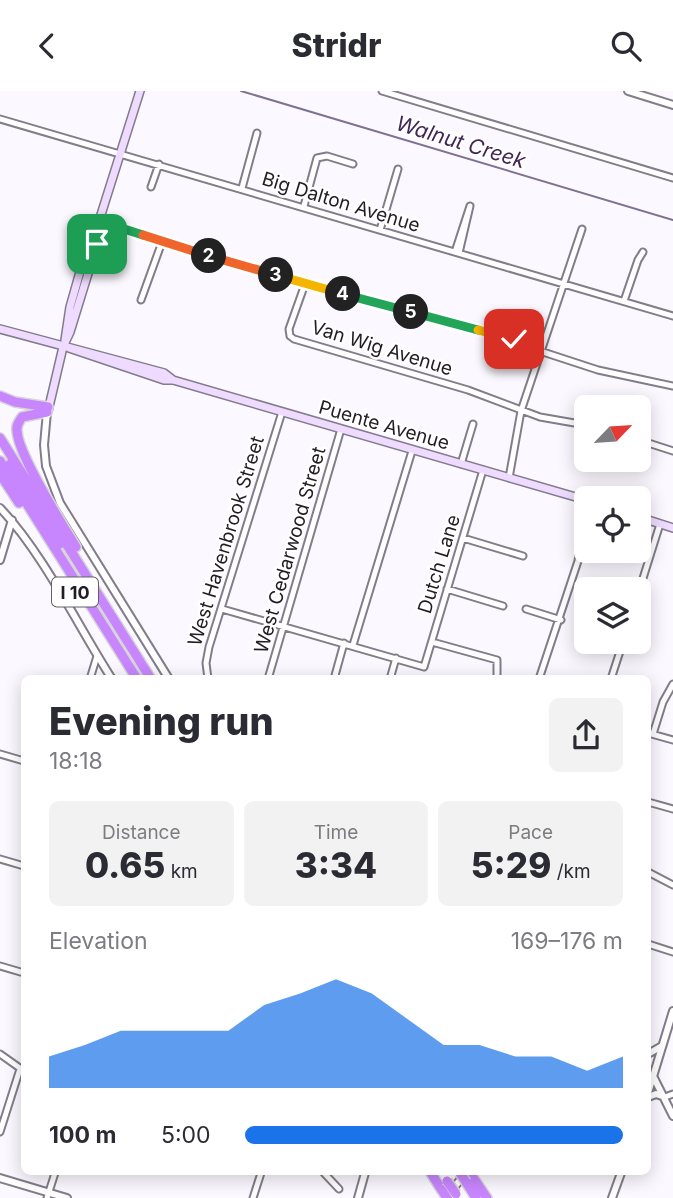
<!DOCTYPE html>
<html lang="en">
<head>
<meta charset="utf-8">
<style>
	body { margin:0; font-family:Inter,sans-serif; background:#f2f2f3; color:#2b2b33; height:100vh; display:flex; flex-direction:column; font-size:26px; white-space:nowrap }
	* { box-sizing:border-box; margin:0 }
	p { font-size:23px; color:#7c7c81 }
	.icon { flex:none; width:38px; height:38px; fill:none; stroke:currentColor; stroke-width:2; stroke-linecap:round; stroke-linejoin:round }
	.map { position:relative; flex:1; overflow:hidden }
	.side { position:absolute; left:21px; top:584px; width:630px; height:500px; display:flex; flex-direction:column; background:#fff; border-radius:10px; box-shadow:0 4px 18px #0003 }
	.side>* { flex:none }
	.needle { width:46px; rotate:65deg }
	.controls { position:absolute; left:574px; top:304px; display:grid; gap:14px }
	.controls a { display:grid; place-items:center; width:77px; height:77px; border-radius:10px; background:#fff; box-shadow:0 4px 18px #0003; font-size:35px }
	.pin { position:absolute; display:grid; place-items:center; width:60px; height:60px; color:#fff; margin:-30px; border-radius:14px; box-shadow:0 4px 10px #0006 }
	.km { position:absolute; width:35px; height:35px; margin:-18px; border-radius:50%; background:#222; color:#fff; font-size:19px; line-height:35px; text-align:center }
	.round { display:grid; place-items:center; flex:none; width:74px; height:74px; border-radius:10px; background:#f2f2f3 }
	.overview { display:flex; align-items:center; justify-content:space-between; height:119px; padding:0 28px }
	h1 { font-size:38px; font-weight:800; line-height:52px }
	.figures { display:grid; grid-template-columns:repeat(3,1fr); gap:10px; height:119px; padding:7px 28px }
	.figures div { display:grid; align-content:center; border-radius:10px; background:#f2f2f3; text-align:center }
	.figures b { font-size:35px; font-weight:800 }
	.figures small { font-size:19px; font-weight:400 }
	.figures p { font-size:19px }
	.chart { height:196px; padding:14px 28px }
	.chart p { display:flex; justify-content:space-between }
	.chart svg { width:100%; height:126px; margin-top:7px; fill:#1a73e8; opacity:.7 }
	ul { padding:0 28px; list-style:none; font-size:23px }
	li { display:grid; grid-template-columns:112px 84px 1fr; align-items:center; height:52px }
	li i { height:18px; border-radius:9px; background:#1a73e8 }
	header { display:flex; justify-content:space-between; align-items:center; height:91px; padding:0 28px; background:#fff; font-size:32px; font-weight:800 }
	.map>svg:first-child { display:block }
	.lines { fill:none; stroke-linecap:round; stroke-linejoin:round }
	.stream { stroke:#817190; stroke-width:2 }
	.minor-casing { stroke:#837c8a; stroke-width:9 }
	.tertiary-casing { stroke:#837c8a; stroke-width:10 }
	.secondary-casing { stroke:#837c8a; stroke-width:10 }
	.motorway-casing { stroke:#d7d6d7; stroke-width:12 }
	.minor { stroke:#fff; stroke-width:5 }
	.tertiary { stroke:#fff; stroke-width:6 }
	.secondary { stroke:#eedbff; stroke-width:7 }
	.motorway { stroke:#c886fe; stroke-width:9 }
	.motorway-bridge-casing { stroke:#d7d6d7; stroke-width:12; stroke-linecap:butt }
	.motorway-bridge { stroke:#c886fe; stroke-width:9 }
	.split-1-casing { stroke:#fff; stroke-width:14 }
	.split-2-casing { stroke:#fff; stroke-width:14 }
	.split-3-casing { stroke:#fff; stroke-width:14 }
	.split-4-casing { stroke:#fff; stroke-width:14 }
	.split-5-casing { stroke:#fff; stroke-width:14 }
	.split-6-casing { stroke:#fff; stroke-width:14 }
	.split-7-casing { stroke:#fff; stroke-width:14 }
	.split-1 { stroke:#22a559; stroke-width:9 }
	.split-2 { stroke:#f0652b; stroke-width:9 }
	.split-3 { stroke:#f0652b; stroke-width:9 }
	.split-4 { stroke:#f5b400; stroke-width:9 }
	.split-5 { stroke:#22a559; stroke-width:9 }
	.split-6 { stroke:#22a559; stroke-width:9 }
	.split-7 { stroke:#f5b400; stroke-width:9 }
	.labels { text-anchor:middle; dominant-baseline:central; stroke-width:5; stroke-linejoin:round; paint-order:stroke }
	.shield { fill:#fff; stroke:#636165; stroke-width:2 }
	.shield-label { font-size:18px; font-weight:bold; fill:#201d23 }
	.street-label { font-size:19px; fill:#201d23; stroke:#fff }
	.water-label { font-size:21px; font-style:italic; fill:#412458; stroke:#fff }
</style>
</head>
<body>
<header><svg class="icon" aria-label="back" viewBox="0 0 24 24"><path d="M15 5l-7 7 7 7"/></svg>Stridr<svg class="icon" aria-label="search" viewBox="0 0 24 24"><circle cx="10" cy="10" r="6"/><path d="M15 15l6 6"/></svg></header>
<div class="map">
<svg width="673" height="1107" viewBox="0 0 673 1107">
	<rect width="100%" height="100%" fill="#fbf8ff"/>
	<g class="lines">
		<path class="stream" d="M 241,0 L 673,129"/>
		<defs>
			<path id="minor" d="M 382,0 L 673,87
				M 0,28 L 673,225
				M 151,96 L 159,73
				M 242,97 L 257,42
				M 304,115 L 317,67 L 327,65 L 353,73
				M 99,130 L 305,193 L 523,250 L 543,261 L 598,279 L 673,295
				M 380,139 L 398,78
				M 455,161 L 470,115 L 459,162
				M 305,193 L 289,238 L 290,245 L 294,248 L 468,299 L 540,326 L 586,334
				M 141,209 L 162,151
				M 624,210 L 638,169 L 643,161
				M 639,349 L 673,360
				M 461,373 L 473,333
				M 509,387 L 521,320 L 582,138
				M 463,447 L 523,465
				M 447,498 L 503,515
				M 639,500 L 660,433
				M 222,518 L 424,576 L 483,379
				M 526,518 L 561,529
				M 432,551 L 497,569 L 497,588
				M 353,554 L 412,360
				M 90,588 L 97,565
				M 208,588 L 206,572 L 209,556 L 282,321
				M 268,588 L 341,338
				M 334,588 L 344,552
				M 390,588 L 396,567
				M 539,588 L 578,470 L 586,420
				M 611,588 L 623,551
				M 648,642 L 673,649
				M 653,643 L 663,611 L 673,593
				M 0,663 L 24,670
				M 648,711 L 673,718
				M 0,768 L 24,775
				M 648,781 L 673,794
				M 648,853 L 673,861
				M 0,875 L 24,882
				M 0,963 L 24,980
				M 665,1006 L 673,1003
				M 0,1041 L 20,978
				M 324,1082 L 339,1098
				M 47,1107 L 55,1082
				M 253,1107 L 261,1082"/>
			<path id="tertiary" d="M 628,0 L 673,14
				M 47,321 L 44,354 L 46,375 L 60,412 L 169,588
				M 0,417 C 43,462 78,535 112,588
				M 0,469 L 12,429
				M 648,963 L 662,955
				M 653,985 L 673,1025
				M 648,1002 L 673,920
				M 648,1006 L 656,1003 L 665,1006
				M 0,1087 L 67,1107
				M 358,1107 L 365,1082
				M 445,1107 L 466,1082
				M 612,1107 L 621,1082"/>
			<path id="secondary" d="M 0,238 L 164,282 L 173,289
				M 65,249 L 70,216 L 93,135 L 99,130
				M 69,257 L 164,289 L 173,289 L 586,409
				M 48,320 L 63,256 L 70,241 L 102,137 L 99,130 L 140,0
				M 639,426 L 673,437"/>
			<path id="motorway" d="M 0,305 L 15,311 L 48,316
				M 47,321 L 22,326 C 19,331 16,334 17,340 C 18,364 62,433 76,456
				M 0,347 L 151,588
				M 0,370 L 137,588
				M 10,373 L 60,453
				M 0,383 L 19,412
				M 431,1082 L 441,1098
				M 470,1082 L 487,1107
				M 466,1091 L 476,1107"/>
		</defs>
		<use href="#minor" class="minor-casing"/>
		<use href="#tertiary" class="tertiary-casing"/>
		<use href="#secondary" class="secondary-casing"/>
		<use href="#motorway" class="motorway-casing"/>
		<use href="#minor" class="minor"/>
		<use href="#tertiary" class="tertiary"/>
		<use href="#secondary" class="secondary"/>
		<use href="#motorway" class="motorway"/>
		<defs>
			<path id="motorway-bridge" d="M 460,1082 L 466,1091
				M 447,1090 L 456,1103
				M 441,1098 L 447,1107"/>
		</defs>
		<use href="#motorway-bridge" class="motorway-bridge-casing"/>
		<use href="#motorway-bridge" class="motorway-bridge"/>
	</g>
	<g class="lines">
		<defs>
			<path id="split-1" d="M 97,153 L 102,137 L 99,130 L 143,144"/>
			<path id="split-2" d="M 143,144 L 209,165"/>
			<path id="split-3" d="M 209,165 L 276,184"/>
			<path id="split-4" d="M 276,184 L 343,203"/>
			<path id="split-5" d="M 343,203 L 411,221"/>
			<path id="split-6" d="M 411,221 L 478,239"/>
			<path id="split-7" d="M 478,239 L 514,248"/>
		</defs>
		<use href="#split-1" class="split-1-casing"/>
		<use href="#split-2" class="split-2-casing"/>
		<use href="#split-3" class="split-3-casing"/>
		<use href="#split-4" class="split-4-casing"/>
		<use href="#split-5" class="split-5-casing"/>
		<use href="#split-6" class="split-6-casing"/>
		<use href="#split-7" class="split-7-casing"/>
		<use href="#split-1" class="split-1"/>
		<use href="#split-2" class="split-2"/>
		<use href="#split-3" class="split-3"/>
		<use href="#split-4" class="split-4"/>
		<use href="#split-5" class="split-5"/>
		<use href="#split-6" class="split-6"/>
		<use href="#split-7" class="split-7"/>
	</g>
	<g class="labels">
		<rect class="shield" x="52" y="486.5" width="46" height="29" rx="5"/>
		<g class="shield-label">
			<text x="75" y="501">I 10</text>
		</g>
		<g class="street-label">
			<text transform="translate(341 111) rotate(17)">Big Dalton Avenue</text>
			<text transform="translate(382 257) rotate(17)">Van Wig Avenue</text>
			<text transform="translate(384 334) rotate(16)">Puente Avenue</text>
			<text transform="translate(226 450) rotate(-73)">West Havenbrook Street</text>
			<text transform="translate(290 459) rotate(-74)">West Cedarwood Street</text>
			<text transform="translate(439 473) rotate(-73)">Dutch Lane</text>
		</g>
		<g class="water-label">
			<text transform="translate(461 51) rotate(17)">Walnut Creek</text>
		</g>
	</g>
</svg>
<div class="controls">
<a><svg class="needle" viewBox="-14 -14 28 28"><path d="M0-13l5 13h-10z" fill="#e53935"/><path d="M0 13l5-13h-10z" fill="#7c7c81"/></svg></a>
<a><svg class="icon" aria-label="locate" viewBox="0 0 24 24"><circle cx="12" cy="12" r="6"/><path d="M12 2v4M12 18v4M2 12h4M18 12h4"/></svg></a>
<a><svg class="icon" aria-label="layers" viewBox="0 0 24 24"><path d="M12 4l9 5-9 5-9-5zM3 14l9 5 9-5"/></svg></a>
</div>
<div class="pin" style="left:97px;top:153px;background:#1e9e55"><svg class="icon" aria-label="arrive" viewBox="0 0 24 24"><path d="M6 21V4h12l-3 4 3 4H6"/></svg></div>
<div class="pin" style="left:514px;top:248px;background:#d93025"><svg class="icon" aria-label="check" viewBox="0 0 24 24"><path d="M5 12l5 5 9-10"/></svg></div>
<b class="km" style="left:209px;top:165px">2</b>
<b class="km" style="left:276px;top:184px">3</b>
<b class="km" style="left:343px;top:203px">4</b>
<b class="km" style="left:411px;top:221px">5</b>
<section class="side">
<div class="overview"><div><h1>Evening run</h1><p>18:18</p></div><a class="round"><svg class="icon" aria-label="share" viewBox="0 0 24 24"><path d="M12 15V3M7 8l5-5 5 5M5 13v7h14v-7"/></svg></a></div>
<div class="figures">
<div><p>Distance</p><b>0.65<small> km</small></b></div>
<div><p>Time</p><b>3:34</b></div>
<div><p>Pace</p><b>5:29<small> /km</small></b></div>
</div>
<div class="chart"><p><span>Elevation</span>169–176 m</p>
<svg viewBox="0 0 160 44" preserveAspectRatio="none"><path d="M0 44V33L10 29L20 24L30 24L40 24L50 24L60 15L70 11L80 6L90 11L100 20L110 29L120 29L130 33L140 33L150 38L160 33V44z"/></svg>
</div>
<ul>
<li><b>100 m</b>5:00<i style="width:100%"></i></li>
</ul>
</section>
</div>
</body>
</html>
